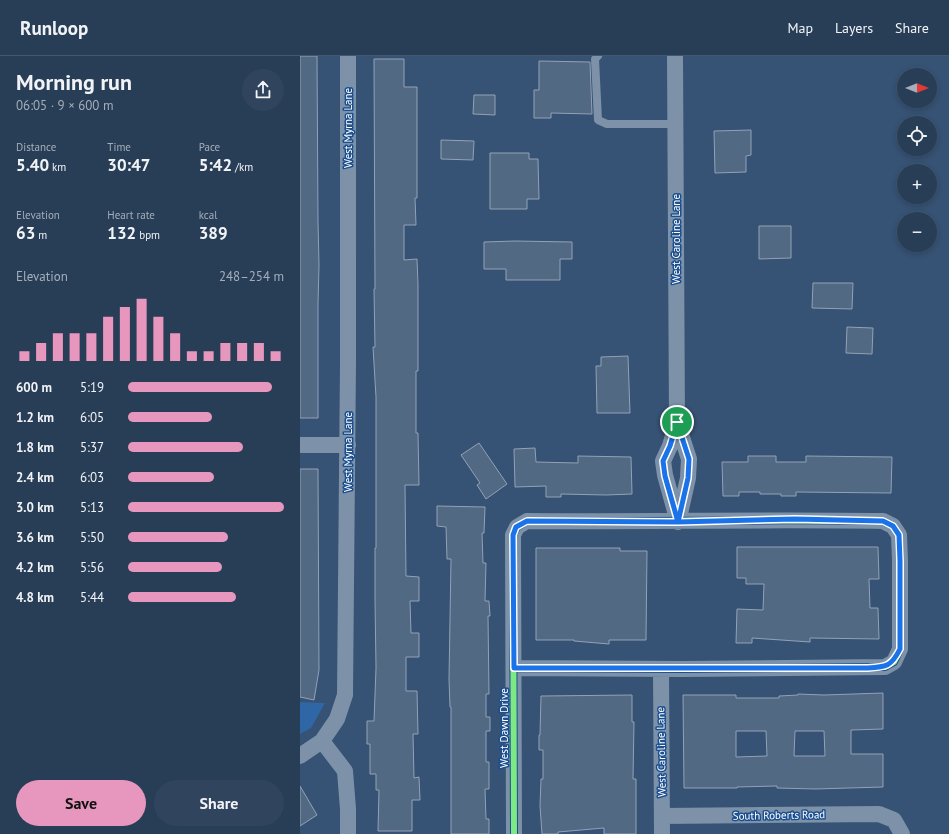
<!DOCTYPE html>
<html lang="en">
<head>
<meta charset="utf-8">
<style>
	body { margin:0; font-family:"PT Sans",sans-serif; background:#30455d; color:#f1f3f6; height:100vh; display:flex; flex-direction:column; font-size:15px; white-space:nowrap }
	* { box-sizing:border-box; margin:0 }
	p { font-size:13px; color:#a5aeba }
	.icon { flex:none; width:22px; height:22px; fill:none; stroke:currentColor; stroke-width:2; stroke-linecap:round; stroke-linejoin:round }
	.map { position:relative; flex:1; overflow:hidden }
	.drawer { display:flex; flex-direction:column; background:#283e57; width:300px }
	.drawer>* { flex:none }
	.needle { width:26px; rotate:90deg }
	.buttons { position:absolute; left:597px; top:12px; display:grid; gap:8px }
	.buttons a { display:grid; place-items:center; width:40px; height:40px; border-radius:50%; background:#283e57; box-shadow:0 2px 6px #0003,0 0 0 1px #44576d; font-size:20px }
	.pin { position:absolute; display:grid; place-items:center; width:34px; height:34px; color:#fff; margin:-17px; border:2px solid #fff; border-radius:50%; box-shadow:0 1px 4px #0007 }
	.round { display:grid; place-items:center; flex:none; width:42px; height:42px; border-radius:21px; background:#30455d }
	.overview { display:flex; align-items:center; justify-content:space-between; height:68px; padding:0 16px }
	h1 { font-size:22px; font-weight:600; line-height:30px }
	.figures { display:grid; grid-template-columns:repeat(3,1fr); gap:6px; height:68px; padding:4px 16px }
	.figures div { display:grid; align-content:center }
	.figures b { font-size:17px; font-weight:600 }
	.figures small { font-size:11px; font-weight:400 }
	.figures p { font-size:11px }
	.chart { height:112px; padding:8px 16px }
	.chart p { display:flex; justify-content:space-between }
	.chart svg { width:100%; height:72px; margin-top:4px; stroke:#e797bd; stroke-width:6 }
	.action { display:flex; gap:8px; margin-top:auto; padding:8px 16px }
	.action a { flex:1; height:46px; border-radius:24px; background:#e797bd; color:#111; font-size:16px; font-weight:600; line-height:46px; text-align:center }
	.action a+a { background:#30455d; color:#f1f3f6 }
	ul { padding:0 16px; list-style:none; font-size:13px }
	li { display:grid; grid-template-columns:64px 48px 1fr; align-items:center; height:30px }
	li i { height:10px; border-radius:5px; background:#e797bd }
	header { display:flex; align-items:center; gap:24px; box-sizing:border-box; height:56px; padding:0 20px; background:#283e57; border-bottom:1px solid #44576d }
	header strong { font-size:19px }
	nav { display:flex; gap:22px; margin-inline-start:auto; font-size:14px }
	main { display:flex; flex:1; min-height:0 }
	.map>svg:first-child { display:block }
	.green { fill:#2f66a5 }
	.building { fill:#526984; stroke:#92a2b6; fill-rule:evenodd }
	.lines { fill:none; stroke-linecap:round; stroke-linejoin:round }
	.lane { stroke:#7d92a8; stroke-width:8 }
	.street { stroke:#7d92a8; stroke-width:16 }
	.cycleway-casing { stroke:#1b4f8f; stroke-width:8 }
	.cycleway { stroke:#7ce984; stroke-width:6 }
	.route-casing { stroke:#fff; stroke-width:8 }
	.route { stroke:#1a73e8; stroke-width:5 }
	.labels { text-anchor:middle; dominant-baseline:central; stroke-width:3; stroke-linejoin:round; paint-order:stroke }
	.street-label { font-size:11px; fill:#fff; stroke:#1b4f8f }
</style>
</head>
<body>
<header>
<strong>Runloop</strong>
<nav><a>Map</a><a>Layers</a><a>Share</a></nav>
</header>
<main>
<section class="drawer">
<div class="overview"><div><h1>Morning run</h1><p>06:05 · 9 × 600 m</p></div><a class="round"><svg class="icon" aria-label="share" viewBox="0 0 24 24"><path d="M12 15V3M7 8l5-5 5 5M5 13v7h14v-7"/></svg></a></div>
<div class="figures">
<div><p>Distance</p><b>5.40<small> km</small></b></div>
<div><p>Time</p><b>30:47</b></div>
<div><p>Pace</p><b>5:42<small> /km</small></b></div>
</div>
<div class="figures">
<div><p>Elevation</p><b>63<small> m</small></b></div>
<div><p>Heart rate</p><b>132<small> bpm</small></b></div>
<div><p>kcal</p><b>389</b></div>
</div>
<div class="chart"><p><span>Elevation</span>248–254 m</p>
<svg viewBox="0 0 160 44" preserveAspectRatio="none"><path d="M5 44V38M15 44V33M25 44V27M35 44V27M45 44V27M55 44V17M65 44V11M75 44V6M85 44V17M95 44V27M105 44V38M115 44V38M125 44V33M135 44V33M145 44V33M155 44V38"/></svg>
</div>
<ul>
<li><b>600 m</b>5:19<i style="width:92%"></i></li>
<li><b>1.2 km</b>6:05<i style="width:54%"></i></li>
<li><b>1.8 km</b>5:37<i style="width:74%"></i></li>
<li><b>2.4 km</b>6:03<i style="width:55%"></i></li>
<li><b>3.0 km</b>5:13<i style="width:100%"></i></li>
<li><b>3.6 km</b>5:50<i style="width:64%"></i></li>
<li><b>4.2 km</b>5:56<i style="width:60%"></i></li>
<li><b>4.8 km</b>5:44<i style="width:69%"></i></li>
</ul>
<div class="action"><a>Save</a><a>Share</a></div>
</section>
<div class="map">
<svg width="649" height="778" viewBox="0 0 649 778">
	<rect width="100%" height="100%" fill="#365274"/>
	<path class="green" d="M 0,646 L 25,647 L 11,672 L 0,678 Z"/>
	<path class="building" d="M 0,0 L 17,0 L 18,165 L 19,209 L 18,249 L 18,362 L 0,362 Z
		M 74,3 L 104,3 L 104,31 L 117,31 L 117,142 L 115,142 L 116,169 L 104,169 L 104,204 L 117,203 L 118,228 L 118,315 L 116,315 L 116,377 L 118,377 L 119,429 L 105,429 L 106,520 L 119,521 L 119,545 L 110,545 L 111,577 L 119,577 L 119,601 L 106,601 L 106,635 L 117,635 L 118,678 L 113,678 L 114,722 L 119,721 L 120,744 L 112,744 L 112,775 L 78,775 L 79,734 L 76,734 L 76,718 L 70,718 L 70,688 L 67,688 L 67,665 L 74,665 L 76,612 L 75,544 L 75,492 L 76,492 L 76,341 L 73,291 L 75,291 L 74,233 L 75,233 Z
		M 239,5 L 290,6 L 292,58 L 251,57 L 251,62 L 234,62 L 234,34 L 239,34 Z
		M 174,39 L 195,39 L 195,59 L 173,58 Z
		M 451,74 L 451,99 L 446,100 L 446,116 L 415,117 L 414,75 Z
		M 141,84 L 174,85 L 173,104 L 141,103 Z
		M 190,97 L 229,97 L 229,103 L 238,103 L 239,143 L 227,143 L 227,153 L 190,153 Z
		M 459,170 L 491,170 L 491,202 L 459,203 Z
		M 215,185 L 272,186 L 272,203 L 260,203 L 260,224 L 206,224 L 206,213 L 184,213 L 184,186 Z
		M 513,227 L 553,227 L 552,253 L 512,252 Z
		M 547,271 L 573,272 L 572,298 L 546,297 Z
		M 328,300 L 330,357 L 297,357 L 296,310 L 301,310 L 301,301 Z
		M 179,387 L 207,428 L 186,443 L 177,429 L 180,427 L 161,399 Z
		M 235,392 L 236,406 L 278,407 L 278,400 L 331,401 L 332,438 L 306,439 L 261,438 L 261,441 L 246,441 L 246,430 L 215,431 L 214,393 Z
		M 448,400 L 476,400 L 476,406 L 506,406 L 506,400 L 592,401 L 591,437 L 496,436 L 496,440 L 481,440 L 481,438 L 460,438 L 460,436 L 439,436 L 439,440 L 423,440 L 422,406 L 448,406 Z
		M 0,413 L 18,413 L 19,614 L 14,644 L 0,641 Z
		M 137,450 L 185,451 L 184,477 L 182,477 L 183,507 L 186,507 L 185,545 L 189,545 L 190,560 L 188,560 L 189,638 L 186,638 L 186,661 L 190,661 L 190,675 L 186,675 L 186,706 L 189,706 L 189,733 L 185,733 L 186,763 L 189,763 L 189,778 L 151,778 L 151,651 L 150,651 L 149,623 L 151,503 L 147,503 L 146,471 L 137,470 Z
		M 437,491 L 578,491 L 579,523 L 569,523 L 570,552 L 578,552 L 579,583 L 510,582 L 510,586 L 452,582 L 452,587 L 436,587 L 437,553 L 463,554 L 464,528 L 446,528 L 446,522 L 437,522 Z
		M 236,492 L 320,492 L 320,495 L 347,495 L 346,584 L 309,584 L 309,588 L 274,585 L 274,584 L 236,584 Z
		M 583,637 L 583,673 L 551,674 L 551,698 L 583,698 L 583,731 L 515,733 L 477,732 L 477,730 L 437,731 L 437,732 L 384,732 L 383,639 L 436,639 L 436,642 L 479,642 L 479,640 L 498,639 L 498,638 L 524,639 ZM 436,675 L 466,675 L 467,700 L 436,701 ZM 495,675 L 524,675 L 525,700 L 494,700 Z
		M 332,639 L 332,666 L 334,666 L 333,723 L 336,723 L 336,778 L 304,778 L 304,772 L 258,776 L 258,778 L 242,778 L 240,750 L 241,723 L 243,723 L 243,694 L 239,694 L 239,679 L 240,679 L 241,640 Z
		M 0,730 L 17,759 L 0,770 Z"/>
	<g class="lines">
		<path class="lane" d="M 298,0 L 295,3 L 298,64 L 307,68 L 376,68"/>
		<path class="street" d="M 375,0 L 377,366 L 370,390 L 363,405 L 365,419 L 378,466
			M 377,366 L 389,403 L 388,422 L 379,462
			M 0,389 L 48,389
			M 214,612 L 382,613 L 585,611 L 594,606 L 600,593 L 600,505 L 599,479 L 593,470 L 583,465 C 464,463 346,466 227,465 L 217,471 L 213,479 L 214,778
			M 361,613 L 362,778
			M 0,700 L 22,685
			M 362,760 L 579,758 L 594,764 L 602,778
			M 48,778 L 48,753 L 45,715 L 22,685 L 37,663 L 45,639 L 48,307 L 48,0"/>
		<defs>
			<path id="cycleway" d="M 214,612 L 382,613 L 585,611 L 594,606 L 600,593 L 600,505 L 599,479 L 593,470 L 583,465 C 464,463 346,466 227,465 L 217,471 L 213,479 L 214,778"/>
		</defs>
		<use href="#cycleway" class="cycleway-casing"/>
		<use href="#cycleway" class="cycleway"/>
	</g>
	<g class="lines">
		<defs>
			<path id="route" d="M 377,366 L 389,403 L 388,422 L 378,466 L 227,465 L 216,471 L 213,479 L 214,612 L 567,612 C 586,611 591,611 600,593 L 600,505 L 599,479 L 593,470 L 583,465 L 495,463 L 378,466 L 365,420 L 363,405 L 370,390 L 377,366"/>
		</defs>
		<use href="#route" class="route-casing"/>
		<use href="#route" class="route"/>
	</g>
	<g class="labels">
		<g class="street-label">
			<text transform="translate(48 72) rotate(-90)">West Myrna Lane</text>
			<text transform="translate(376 183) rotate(-90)">West Caroline Lane</text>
			<text transform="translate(48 396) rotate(-90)">West Myrna Lane</text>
			<text transform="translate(204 672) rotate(-90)">West Dawn Drive</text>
			<text transform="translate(361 696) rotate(-91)">West Caroline Lane</text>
			<text transform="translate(479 759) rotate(-1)">South Roberts Road</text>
		</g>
	</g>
</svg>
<div class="buttons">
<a><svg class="needle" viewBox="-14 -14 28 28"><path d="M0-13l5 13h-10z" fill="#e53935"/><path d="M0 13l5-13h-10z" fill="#a5aeba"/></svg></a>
<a><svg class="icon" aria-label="locate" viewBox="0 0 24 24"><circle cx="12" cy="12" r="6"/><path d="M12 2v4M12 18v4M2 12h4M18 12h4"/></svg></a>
<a>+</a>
<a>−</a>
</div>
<div class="pin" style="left:377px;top:366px;background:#1e9e55"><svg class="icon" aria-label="arrive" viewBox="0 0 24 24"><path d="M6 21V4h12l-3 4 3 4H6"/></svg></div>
</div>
</main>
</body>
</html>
